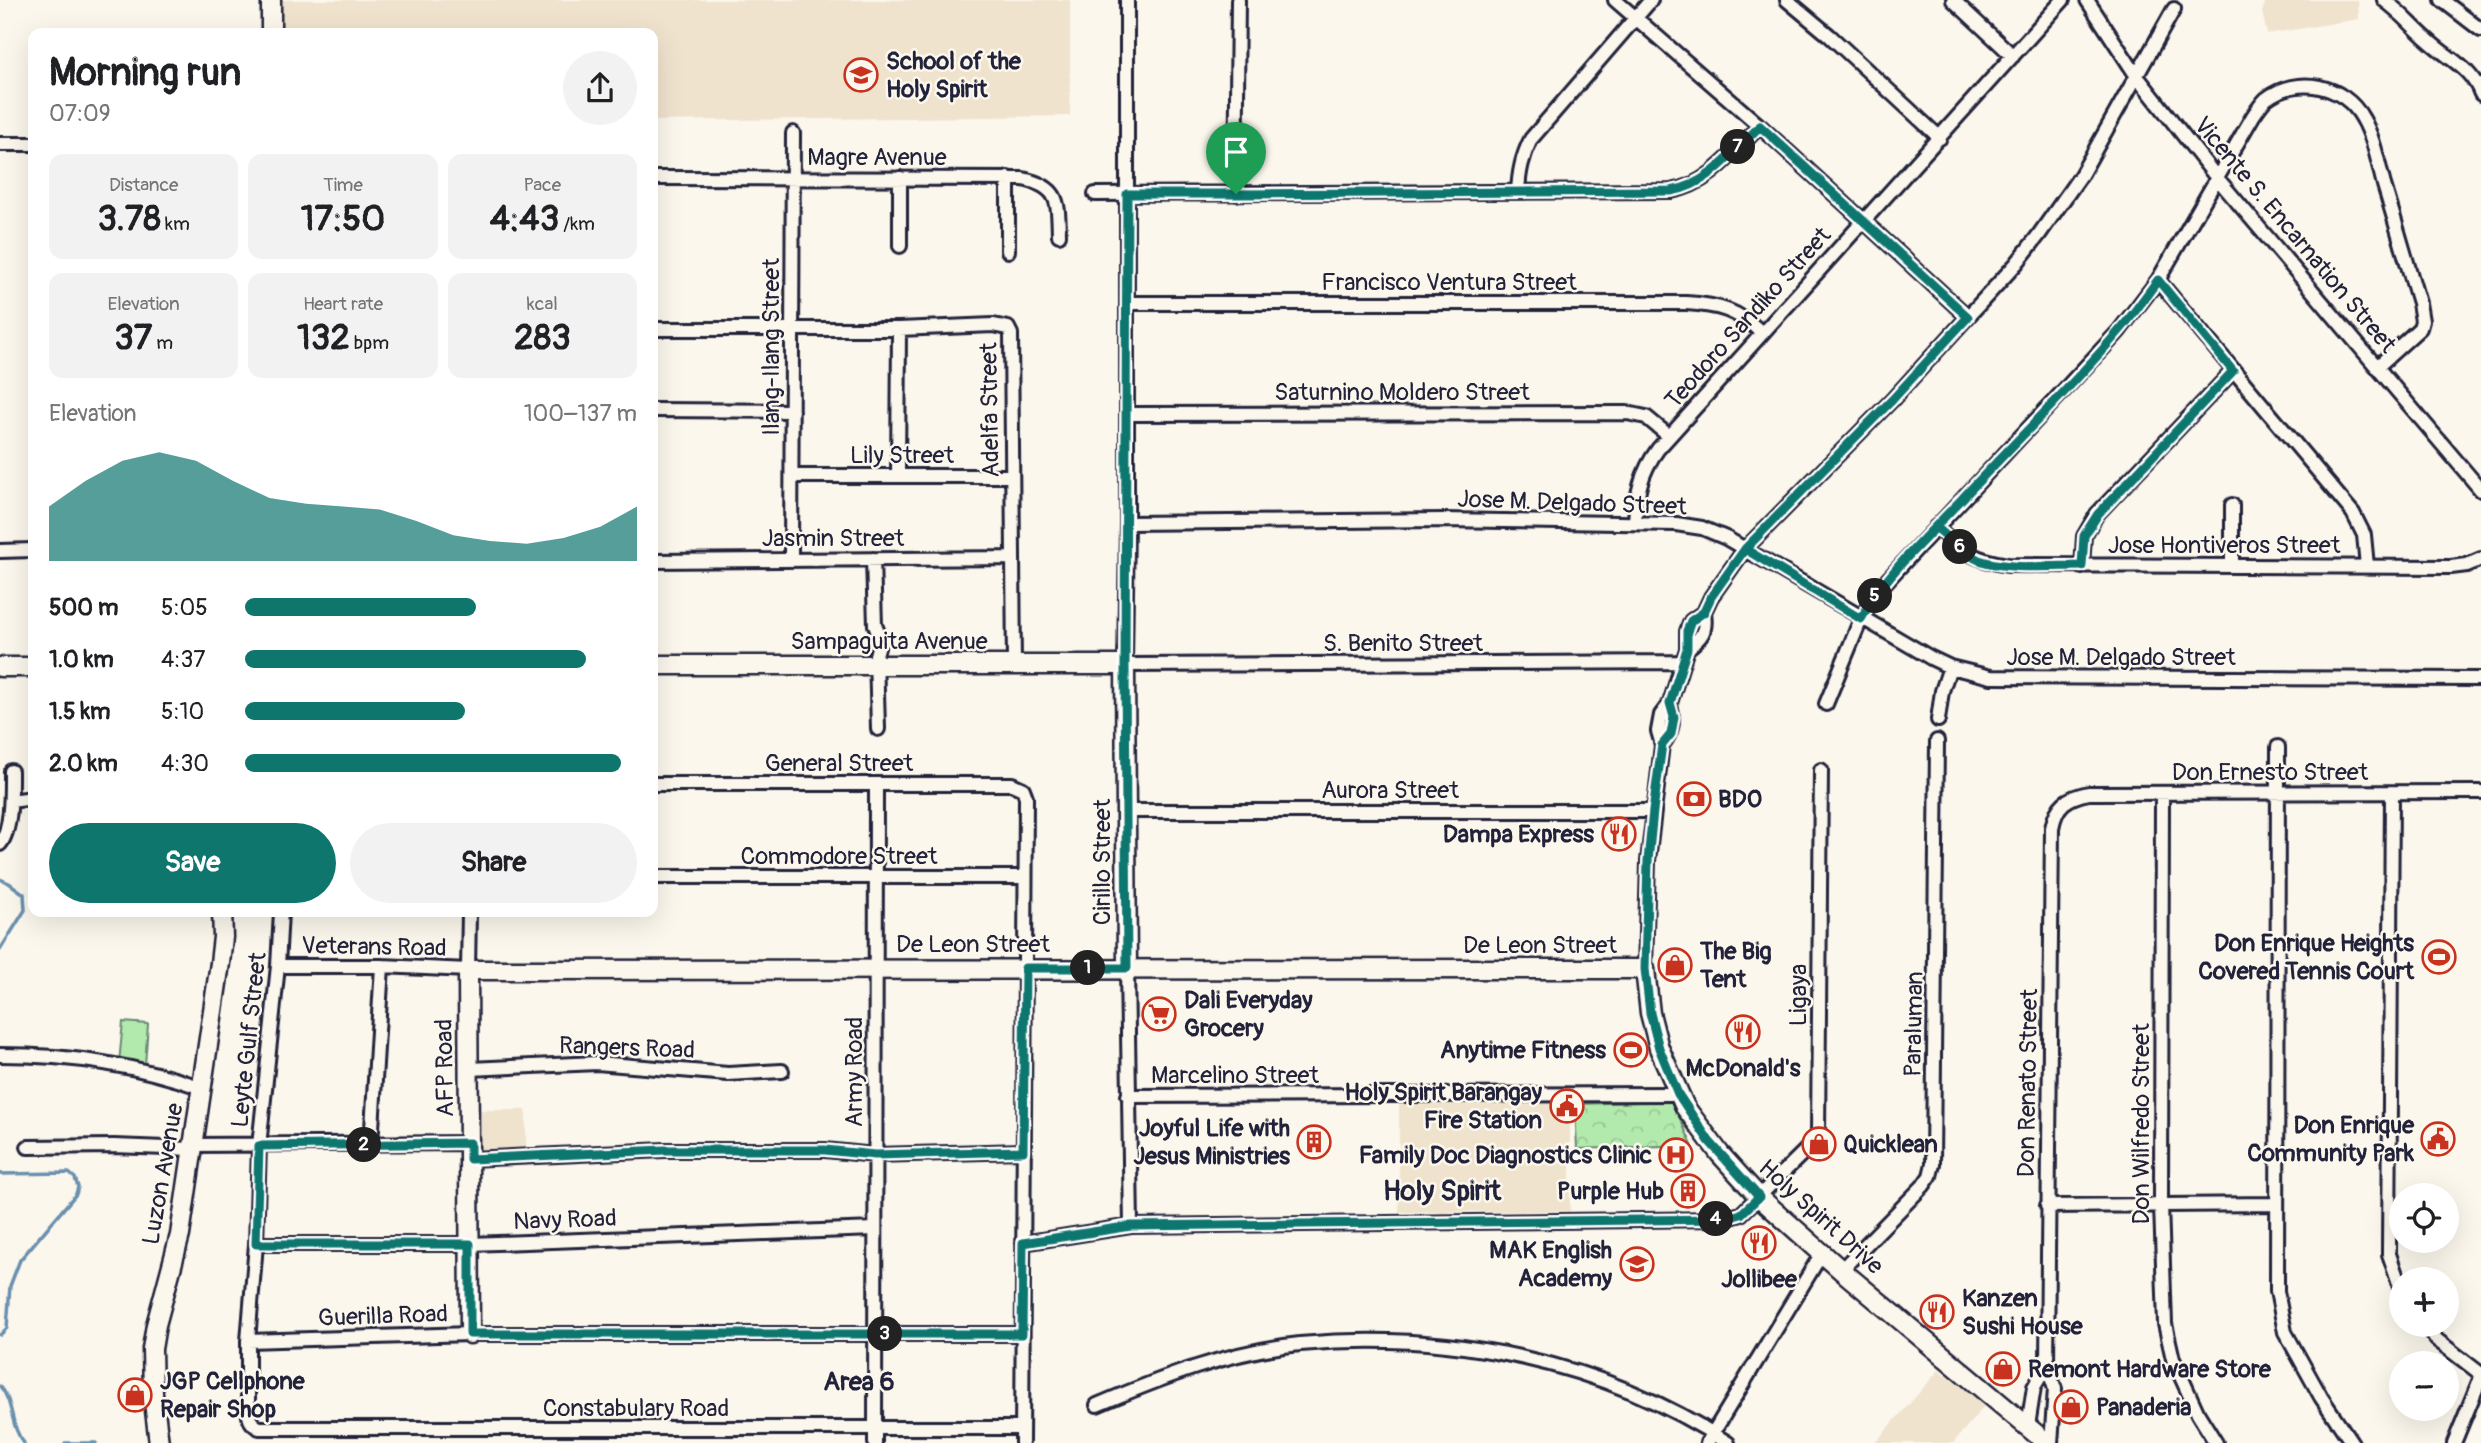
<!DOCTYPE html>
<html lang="en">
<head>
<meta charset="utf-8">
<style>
	body { margin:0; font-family:Pangolin,sans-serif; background:#f2f2f2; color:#202124; height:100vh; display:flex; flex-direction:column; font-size:26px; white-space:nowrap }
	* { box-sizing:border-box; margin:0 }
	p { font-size:23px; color:#757577 }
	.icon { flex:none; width:38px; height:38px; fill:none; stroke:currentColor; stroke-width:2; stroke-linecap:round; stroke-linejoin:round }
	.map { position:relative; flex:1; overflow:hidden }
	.side { position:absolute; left:28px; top:28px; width:630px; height:889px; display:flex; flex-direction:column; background:#fff; border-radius:14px; box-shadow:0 7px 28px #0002 }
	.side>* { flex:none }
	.buttons { position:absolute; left:2389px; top:1183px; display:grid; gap:14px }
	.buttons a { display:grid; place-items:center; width:70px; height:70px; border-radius:50%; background:#fff; box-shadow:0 7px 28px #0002; font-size:35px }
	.pin { position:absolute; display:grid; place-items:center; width:60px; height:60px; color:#fff; margin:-72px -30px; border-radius:50% 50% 50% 0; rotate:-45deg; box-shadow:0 0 7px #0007 }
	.pin .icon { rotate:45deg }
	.km { position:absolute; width:35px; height:35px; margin:-18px; border-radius:50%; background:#222; color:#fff; font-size:19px; line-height:35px; text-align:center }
	.round { display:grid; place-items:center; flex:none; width:74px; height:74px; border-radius:37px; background:#f2f2f2 }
	.overview { display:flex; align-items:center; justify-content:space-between; height:119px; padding:0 21px }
	h1 { font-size:38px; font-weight:800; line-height:52px }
	.figures { display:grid; grid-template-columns:repeat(3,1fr); gap:10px; height:119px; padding:7px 21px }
	.figures div { display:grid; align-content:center; border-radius:14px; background:#f2f2f2; text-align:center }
	.figures b { font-size:35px; font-weight:800 }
	.figures small { font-size:19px; font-weight:400 }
	.figures p { font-size:19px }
	.chart { height:196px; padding:14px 21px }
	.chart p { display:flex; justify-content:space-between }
	.chart svg { width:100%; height:126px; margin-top:7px; fill:#0f766e; opacity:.7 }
	.button { display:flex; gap:14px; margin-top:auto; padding:14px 21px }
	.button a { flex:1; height:80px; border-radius:42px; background:#0f766e; color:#fff; font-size:28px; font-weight:800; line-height:80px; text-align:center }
	.button a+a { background:#f2f2f2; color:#202124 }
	ul { padding:0 21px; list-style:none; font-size:23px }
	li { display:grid; grid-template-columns:112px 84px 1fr; align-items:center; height:52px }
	li i { height:18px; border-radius:9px; background:#0f766e }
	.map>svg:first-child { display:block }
	.built { fill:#f0e3ce }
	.park { fill:url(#park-crowns); stroke:#6a8674; stroke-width:2 }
	.pitch { fill:#b2eaad; stroke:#6a8674; stroke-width:2 }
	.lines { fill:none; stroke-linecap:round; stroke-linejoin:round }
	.stream { stroke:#6b90af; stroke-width:3.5 }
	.street-casing { stroke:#22223b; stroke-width:18 }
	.secondary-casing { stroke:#22223b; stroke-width:23 }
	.street { stroke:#fbf7ec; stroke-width:12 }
	.secondary { stroke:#fbf7ec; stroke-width:18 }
	.route-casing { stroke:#fff; stroke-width:14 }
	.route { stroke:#0f766e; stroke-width:9 }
	.labels { text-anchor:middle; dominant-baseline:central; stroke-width:5; stroke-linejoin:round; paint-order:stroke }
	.poi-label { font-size:24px; font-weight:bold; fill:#22223b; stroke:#fbf7ec; text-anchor:start }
	.street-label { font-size:24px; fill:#22223b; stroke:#fbf7ec }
	.neighbourhood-label { font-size:26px; font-weight:bold; fill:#22223b; stroke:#fbf7ec }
	.quarter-label { font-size:28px; font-weight:bold; fill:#22223b; stroke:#fbf7ec }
</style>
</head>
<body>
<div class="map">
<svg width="2481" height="1443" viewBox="0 0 2481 1443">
	<defs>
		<pattern id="park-crowns" width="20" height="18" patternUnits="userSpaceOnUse" patternTransform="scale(1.75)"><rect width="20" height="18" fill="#b2eaad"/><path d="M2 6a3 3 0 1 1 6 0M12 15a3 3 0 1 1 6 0" fill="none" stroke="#99c896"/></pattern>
	</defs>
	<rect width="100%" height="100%" fill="#fbf7ec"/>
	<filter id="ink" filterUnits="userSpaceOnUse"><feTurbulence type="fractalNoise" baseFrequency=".0143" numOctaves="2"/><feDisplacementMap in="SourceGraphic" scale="14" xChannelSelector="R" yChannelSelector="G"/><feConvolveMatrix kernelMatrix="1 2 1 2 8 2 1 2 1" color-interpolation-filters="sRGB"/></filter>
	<g filter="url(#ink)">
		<path class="built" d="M 275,0 L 1070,0 L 1070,116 L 653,121 L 653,33 L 274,33 Z
			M 2266,0 L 2358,0 L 2359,19 L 2267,34 L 2262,12 Z
			M 1570,1103 L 1570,1211 L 1399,1212 L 1399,1104 Z
			M 475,1110 L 526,1110 L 526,1150 L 475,1150 Z
			M 1939,1370 L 1985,1405 L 1953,1443 L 1875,1443 Z"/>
		<path class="park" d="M 1672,1101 L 1692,1145 L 1577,1149 L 1575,1104 Z"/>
		<path class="pitch" d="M 123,1022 L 148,1024 L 145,1065 L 119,1063 Z"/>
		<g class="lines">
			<path class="stream" d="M 0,879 L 9,883 L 24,894 L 25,910 L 0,950
				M 0,1174 L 69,1173 L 75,1178 L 78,1187 L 76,1194 L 20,1260 L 10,1286 L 7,1328 L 0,1335
				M 0,1386 C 14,1402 10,1427 24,1443
				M 65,1443 L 96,1443"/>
			<defs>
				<path id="street" d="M 1127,0 L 1127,523 L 1125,665 L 1681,662
					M 1615,0 L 1760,126 L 1968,317
					M 1787,0 L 1830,36 L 1940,138
					M 1953,0 L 2013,56
					M 2087,0 L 2136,75 L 2217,178 L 2481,490
					M 2384,0 C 2401,12 2413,27 2428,40 C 2448,59 2471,67 2481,94
					M 2442,0 L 2481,30
					M 0,144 L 33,144
					M 653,178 L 1023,179 C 1060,187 1058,202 1059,235
					M 900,178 L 900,246
					M 1518,192 C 1519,172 1522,157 1531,139 L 1651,0
					M 1095,194 L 1671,191 C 1709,185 1734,151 1760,126
					M 1236,194 L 1238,0
					M 1008,251 L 1008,178
					M 2158,280 L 2353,513 L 2364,535 L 2367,566
					M 1127,303 L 1686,303 C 1719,305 1737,310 1762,333
					M 653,329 L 899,329 L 993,325 L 1008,328 L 1011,334 L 1014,665
					M 653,410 L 792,411
					M 1127,414 L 1627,413 L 1646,417 L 1669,436
					M 792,476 L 1012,476
					M 898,476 L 899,329
					M 1127,523 L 1443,520 L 1676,524 L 1702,528 L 1726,538 L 1931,658 L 1950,667 L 1991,677 L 2481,679
					M 1635,523 C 1636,495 1641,472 1658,449 L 2063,0
					M 1936,527 C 1962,550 1972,560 2008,565 L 2451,567 L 2467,565 L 2481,559
					M 0,551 L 33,550
					M 873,559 L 875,625 C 880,635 880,644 876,655 L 878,729
					M 791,560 L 793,133
					M 653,561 L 1013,558
					M 2232,566 L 2232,505
					M 2082,567 L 2084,536 L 2097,514 L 2233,371
					M 1687,649 C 1702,637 1707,632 1704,612
					M 1826,704 L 1861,619 L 1881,587 L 2119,331 L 2158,280 L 2253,116 C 2257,110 2261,104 2266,99 C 2297,75 2344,84 2363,119 C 2374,138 2378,163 2384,185 C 2396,224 2407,263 2419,303 L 2422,321 L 2420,328 L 2377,367
					M 1938,720 L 1942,691 L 1950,667
					M 1662,745 C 1673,731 1674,720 1670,703
					M 2278,747 L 2277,1291 L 2285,1332 L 2321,1397 L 2352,1443
					M 653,784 L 1012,784 L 1023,789 L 1026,797 L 1022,1443
					M 2162,793 L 2161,1205 L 2165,1324 L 2173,1359 L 2198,1414 L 2216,1443
					M 2392,793 L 2389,1254 L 2401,1289
					M 11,801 L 33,798
					M 1127,811 L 1653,811
					M 0,844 C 12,829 11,791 11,771
					M 653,877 L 1025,877
					M 281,912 L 278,966 L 259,1146 L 256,1244 L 248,1341 L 248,1409 C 249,1419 250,1423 259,1428 L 1022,1428
					M 278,966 L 382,966 L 468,970 L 469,912
					M 1127,968 L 1131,1226
					M 1645,969 L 1648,861 L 1662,745 L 1658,731 L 1661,715 L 1670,703 L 1687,649 L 1687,631 L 1691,621 L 1704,612 L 1711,597 L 1745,549 L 1892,400 L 2016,264 L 2038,236 L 2081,175 L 2174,9
					M 0,1055 C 69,1055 138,1065 202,1088
					M 470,1069 L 597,1063 L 728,1074 L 782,1071
					M 1128,1096 L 1678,1094
					M 192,1145 L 470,1143
					M 371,1145 L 382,966
					M 28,1147 L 114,1146 L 192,1149
					M 470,1159 L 665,1150 L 825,1150 L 875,1155 L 1023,1151
					M 2047,1206 L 2276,1204
					M 1023,1243 L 1131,1226 L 1724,1219 L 1741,1214 L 1810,1146 L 1818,1135 L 1821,770
					M 256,1244 L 470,1244 L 875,1229
					M 1841,1270 L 1923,1186 L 1930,1176 L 1933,1164 L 1937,741
					M 2424,1325 L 2437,1340 L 2481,1374
					M 248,1341 L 470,1334 L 1022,1334
					M 1097,1405 C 1161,1378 1230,1351 1300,1344 C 1448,1330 1603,1361 1728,1443
					M 2028,1426 L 2034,1387 L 2047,1365
					M 875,1443 L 876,784
					M 1707,1443 L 1822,1253
					M 2051,1443 L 2055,1389 L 2047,1365 L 2052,828 C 2056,805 2067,797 2089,793 L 2481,792
					M 2454,1443 L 2481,1377"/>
				<path id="secondary" d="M 271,0 L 271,33
					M 653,665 L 1125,665 L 1127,968
					M 0,667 L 33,667
					M 470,1334 L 468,970 L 1645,969 L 1650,1013 L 1659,1048 L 1685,1107 L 1720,1154 L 1759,1197 L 1841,1270 L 2047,1443
					M 159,1443 L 153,1394 L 152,1349 L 156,1325 L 180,1235 L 220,963 L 223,937 L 222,912"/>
			</defs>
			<use href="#street" class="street-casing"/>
			<use href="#secondary" class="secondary-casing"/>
			<use href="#street" class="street"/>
			<use href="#secondary" class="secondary"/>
		</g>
	</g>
	<g class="lines" filter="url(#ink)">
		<defs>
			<path id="route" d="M 1236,194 L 1127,194 L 1125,665 L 1127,968 L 1025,968 L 1023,1151 L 875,1155 L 825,1150 L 665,1150 L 470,1159 L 470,1143 L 259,1146 L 256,1244 L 470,1244 L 470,1334 L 1022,1334 L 1023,1243 L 1131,1226 L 1724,1219 L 1741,1214 L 1759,1197 L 1709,1141 L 1678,1094 L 1659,1048 L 1650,1013 L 1645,969 L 1648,861 L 1653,811 L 1662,745 L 1671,734 L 1674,717 L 1670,703 L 1687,649 L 1687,631 L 1691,621 L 1704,612 L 1711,597 L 1745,549 L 1861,619 C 1886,573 1926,537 1961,500 C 2013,444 2069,390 2119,331 C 2133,315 2145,297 2158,280 L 2233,371 L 2098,514 L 2084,536 L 2082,566 C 2052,566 2007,570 1979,560 C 1963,553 1949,538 1936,527 C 1908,556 1880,583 1861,619 L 1745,549 L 1892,400 L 1968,317 L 1760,126 C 1734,151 1709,185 1671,191 L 1236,194"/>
		</defs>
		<use href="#route" class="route-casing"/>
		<use href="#route" class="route"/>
	</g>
	<defs>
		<symbol id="school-ring" viewBox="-11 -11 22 22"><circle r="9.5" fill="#fbf7ec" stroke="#c8321e" stroke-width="1.5"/><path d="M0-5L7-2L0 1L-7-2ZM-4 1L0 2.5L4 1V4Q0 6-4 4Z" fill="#c8321e"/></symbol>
		<symbol id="bank-ring" viewBox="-11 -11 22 22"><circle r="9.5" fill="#fbf7ec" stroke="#c8321e" stroke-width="1.5"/><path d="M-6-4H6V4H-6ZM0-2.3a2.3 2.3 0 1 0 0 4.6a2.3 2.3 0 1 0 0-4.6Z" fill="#c8321e"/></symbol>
		<symbol id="restaurant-ring" viewBox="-11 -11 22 22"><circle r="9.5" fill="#fbf7ec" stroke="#c8321e" stroke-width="1.5"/><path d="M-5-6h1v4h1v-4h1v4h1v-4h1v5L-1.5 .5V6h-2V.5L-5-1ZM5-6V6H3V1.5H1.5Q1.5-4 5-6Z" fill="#c8321e"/></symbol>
		<symbol id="stadium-ring" viewBox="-11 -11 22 22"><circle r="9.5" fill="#fbf7ec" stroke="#c8321e" stroke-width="1.5"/><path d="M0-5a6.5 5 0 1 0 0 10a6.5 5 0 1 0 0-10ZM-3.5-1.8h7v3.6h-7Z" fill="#c8321e"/></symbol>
		<symbol id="shop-ring" viewBox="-11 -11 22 22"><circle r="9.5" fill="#fbf7ec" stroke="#c8321e" stroke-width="1.5"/><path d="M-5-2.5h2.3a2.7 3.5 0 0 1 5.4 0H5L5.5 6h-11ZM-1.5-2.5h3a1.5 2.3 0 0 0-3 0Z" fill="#c8321e"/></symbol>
		<symbol id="supermarket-ring" viewBox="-11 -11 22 22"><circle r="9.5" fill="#fbf7ec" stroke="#c8321e" stroke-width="1.5"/><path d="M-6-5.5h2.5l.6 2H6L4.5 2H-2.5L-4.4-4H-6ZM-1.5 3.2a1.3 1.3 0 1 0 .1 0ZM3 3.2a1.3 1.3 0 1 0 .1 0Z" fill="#c8321e"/></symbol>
		<symbol id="civic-ring" viewBox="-11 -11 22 22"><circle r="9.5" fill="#fbf7ec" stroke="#c8321e" stroke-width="1.5"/><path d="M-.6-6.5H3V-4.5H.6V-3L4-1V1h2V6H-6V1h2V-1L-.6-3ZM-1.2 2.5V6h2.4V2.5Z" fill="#c8321e"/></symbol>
		<symbol id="building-ring" viewBox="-11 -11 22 22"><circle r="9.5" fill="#fbf7ec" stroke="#c8321e" stroke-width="1.5"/><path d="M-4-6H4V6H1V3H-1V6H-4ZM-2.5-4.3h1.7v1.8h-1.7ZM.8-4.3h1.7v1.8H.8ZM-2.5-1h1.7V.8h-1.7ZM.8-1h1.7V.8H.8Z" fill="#c8321e"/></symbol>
		<symbol id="hospital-ring" viewBox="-11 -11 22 22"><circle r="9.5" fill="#fbf7ec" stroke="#c8321e" stroke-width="1.5"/><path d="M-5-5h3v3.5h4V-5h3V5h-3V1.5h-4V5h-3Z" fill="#c8321e"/></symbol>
	</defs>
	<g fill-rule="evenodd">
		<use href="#school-ring" x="842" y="56" width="38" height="38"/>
		<use href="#bank-ring" x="1675" y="780" width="38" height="38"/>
		<use href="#restaurant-ring" x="1600" y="815" width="38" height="38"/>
		<use href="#stadium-ring" x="2420" y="938" width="38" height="38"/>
		<use href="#shop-ring" x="1656" y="946" width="38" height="38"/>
		<use href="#supermarket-ring" x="1140" y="995" width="38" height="38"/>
		<use href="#restaurant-ring" x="1724" y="1013" width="38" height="38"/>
		<use href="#stadium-ring" x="1612" y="1031" width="38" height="38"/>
		<use href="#civic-ring" x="1548" y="1087" width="38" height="38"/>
		<use href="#civic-ring" x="2419" y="1120" width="38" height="38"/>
		<use href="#building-ring" x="1295" y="1123" width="38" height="38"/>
		<use href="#shop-ring" x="1800" y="1125" width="38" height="38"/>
		<use href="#hospital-ring" x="1657" y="1136" width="38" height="38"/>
		<use href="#building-ring" x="1669" y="1172" width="38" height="38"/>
		<use href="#restaurant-ring" x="1740" y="1224" width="38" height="38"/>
		<use href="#school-ring" x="1618" y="1245" width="38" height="38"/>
		<use href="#restaurant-ring" x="1918" y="1293" width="38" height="38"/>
		<use href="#shop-ring" x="1984" y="1350" width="38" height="38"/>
		<use href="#shop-ring" x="116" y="1376" width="38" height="38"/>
		<use href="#shop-ring" x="2052" y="1388" width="38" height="38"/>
	</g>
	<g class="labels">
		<g class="poi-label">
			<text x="886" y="61">School of the<tspan x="886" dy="28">Holy Spirit</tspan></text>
			<text x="1718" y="799">BDO</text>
			<text x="1594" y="834" text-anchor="end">Dampa Express</text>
			<text x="2414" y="943" text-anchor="end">Don Enrique Heights<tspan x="2414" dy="28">Covered Tennis Court</tspan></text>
			<text x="1700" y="951">The Big<tspan x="1700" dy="28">Tent</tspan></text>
			<text x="1184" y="1000">Dali Everyday<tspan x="1184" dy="28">Grocery</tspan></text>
			<text x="1606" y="1050" text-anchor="end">Anytime Fitness</text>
			<text x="1743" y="1068" text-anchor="middle">McDonald's</text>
			<text x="1542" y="1092" text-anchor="end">Holy Spirit Barangay<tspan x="1542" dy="28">Fire Station</tspan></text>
			<text x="2414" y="1125" text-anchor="end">Don Enrique<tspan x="2414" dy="28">Community Park</tspan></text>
			<text x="1290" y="1128" text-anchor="end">Joyful Life with<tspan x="1290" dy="28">Jesus Ministries</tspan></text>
			<text x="1843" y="1144">Quicklean</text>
			<text x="1652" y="1155" text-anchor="end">Family Doc Diagnostics Clinic</text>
			<text x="1664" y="1191" text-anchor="end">Purple Hub</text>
			<text x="1612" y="1250" text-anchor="end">MAK English<tspan x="1612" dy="28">Academy</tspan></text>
			<text x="1759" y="1279" text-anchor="middle">Jollibee</text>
			<text x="1962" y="1298">Kanzen<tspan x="1962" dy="28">Sushi House</tspan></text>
			<text x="2028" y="1369">Remont Hardware Store</text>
			<text x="160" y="1381">JGP Cellphone<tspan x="160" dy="28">Repair Shop</tspan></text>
			<text x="2096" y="1407">Panaderia</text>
		</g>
		<g class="street-label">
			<text x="877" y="157">Magre Avenue</text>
			<text transform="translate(2295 235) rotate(50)">Vicente S. Encarnation Street</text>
			<text x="1449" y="282">Francisco Ventura Street</text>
			<text transform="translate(1748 318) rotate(-48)">Teodoro Sandiko Street</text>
			<text transform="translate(771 347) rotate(-90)">Ilang-Ilang Street</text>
			<text x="1402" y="392">Saturnino Moldero Street</text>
			<text transform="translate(990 410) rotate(-91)">Adelfa Street</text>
			<text x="902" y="455">Lily Street</text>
			<text transform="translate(1572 503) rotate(2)">Jose M. Delgado Street</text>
			<text x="833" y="538">Jasmin Street</text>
			<text x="2224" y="545">Jose Hontiveros Street</text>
			<text x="889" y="641">Sampaguita Avenue</text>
			<text x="1403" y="643">S. Benito Street</text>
			<text x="2121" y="657">Jose M. Delgado Street</text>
			<text x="839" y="763">General Street</text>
			<text x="2270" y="772">Don Ernesto Street</text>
			<text x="1390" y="790">Aurora Street</text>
			<text x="839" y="856">Commodore Street</text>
			<text transform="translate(1102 862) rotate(-90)">Cirillo Street</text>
			<text x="973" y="944">De Leon Street</text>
			<text x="1540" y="945">De Leon Street</text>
			<text transform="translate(374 947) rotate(1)">Veterans Road</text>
			<text transform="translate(1798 995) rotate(-90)">Ligaya</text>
			<text transform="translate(1914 1024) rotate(-89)">Paraluman</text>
			<text transform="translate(249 1040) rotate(-84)">Leyte Gulf Street</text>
			<text transform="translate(627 1048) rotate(2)">Rangers Road</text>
			<text transform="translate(445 1068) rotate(-91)">AFP Road</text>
			<text transform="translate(854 1072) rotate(-90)">Army Road</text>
			<text x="1235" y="1075">Marcelino Street</text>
			<text transform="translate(2028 1083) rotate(-89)">Don Renato Street</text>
			<text transform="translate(2141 1124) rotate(-90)">Don Wilfredo Street</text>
			<text transform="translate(163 1174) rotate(-80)">Luzon Avenue</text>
			<text transform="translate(1821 1217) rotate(42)">Holy Spirit Drive</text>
			<text transform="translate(565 1220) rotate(-2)">Navy Road</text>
			<text transform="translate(383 1316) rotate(-2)">Guerilla Road</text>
			<text x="636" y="1408">Constabulary Road</text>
		</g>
		<g class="neighbourhood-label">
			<text x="859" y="1382">Area 6</text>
		</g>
		<g class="quarter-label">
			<text x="1442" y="1191">Holy Spirit</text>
		</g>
	</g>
</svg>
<div class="buttons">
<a><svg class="icon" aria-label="locate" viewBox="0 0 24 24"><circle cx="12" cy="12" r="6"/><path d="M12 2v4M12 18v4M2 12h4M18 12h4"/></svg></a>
<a>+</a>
<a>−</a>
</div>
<div class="pin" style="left:1236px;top:194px;background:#1e9e55"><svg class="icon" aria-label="arrive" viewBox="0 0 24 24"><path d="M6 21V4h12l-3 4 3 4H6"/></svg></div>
<b class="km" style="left:1088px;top:968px">1</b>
<b class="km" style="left:364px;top:1145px">2</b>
<b class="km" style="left:885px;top:1334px">3</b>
<b class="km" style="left:1716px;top:1219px">4</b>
<b class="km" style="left:1875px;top:596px">5</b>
<b class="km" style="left:1960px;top:547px">6</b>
<b class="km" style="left:1738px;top:147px">7</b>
<section class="side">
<div class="overview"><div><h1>Morning run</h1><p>07:09</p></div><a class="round"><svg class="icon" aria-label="share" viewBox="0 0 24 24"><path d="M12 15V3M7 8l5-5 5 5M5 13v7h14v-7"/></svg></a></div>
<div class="figures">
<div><p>Distance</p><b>3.78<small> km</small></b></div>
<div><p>Time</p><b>17:50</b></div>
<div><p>Pace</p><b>4:43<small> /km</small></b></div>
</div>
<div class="figures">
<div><p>Elevation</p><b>37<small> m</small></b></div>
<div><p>Heart rate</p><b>132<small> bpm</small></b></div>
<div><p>kcal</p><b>283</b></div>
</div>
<div class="chart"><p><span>Elevation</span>100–137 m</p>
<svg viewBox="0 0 160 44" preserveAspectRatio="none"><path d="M0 44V25L10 16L20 9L30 6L40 9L50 16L60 22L70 24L80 25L90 26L100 30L110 35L120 37L130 38L140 36L150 32L160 25V44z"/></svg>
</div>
<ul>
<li><b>500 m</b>5:05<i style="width:59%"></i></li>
<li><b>1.0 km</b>4:37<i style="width:87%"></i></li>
<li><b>1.5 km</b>5:10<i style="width:56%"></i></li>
<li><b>2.0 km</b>4:30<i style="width:96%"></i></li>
</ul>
<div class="button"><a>Save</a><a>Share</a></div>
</section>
</div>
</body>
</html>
